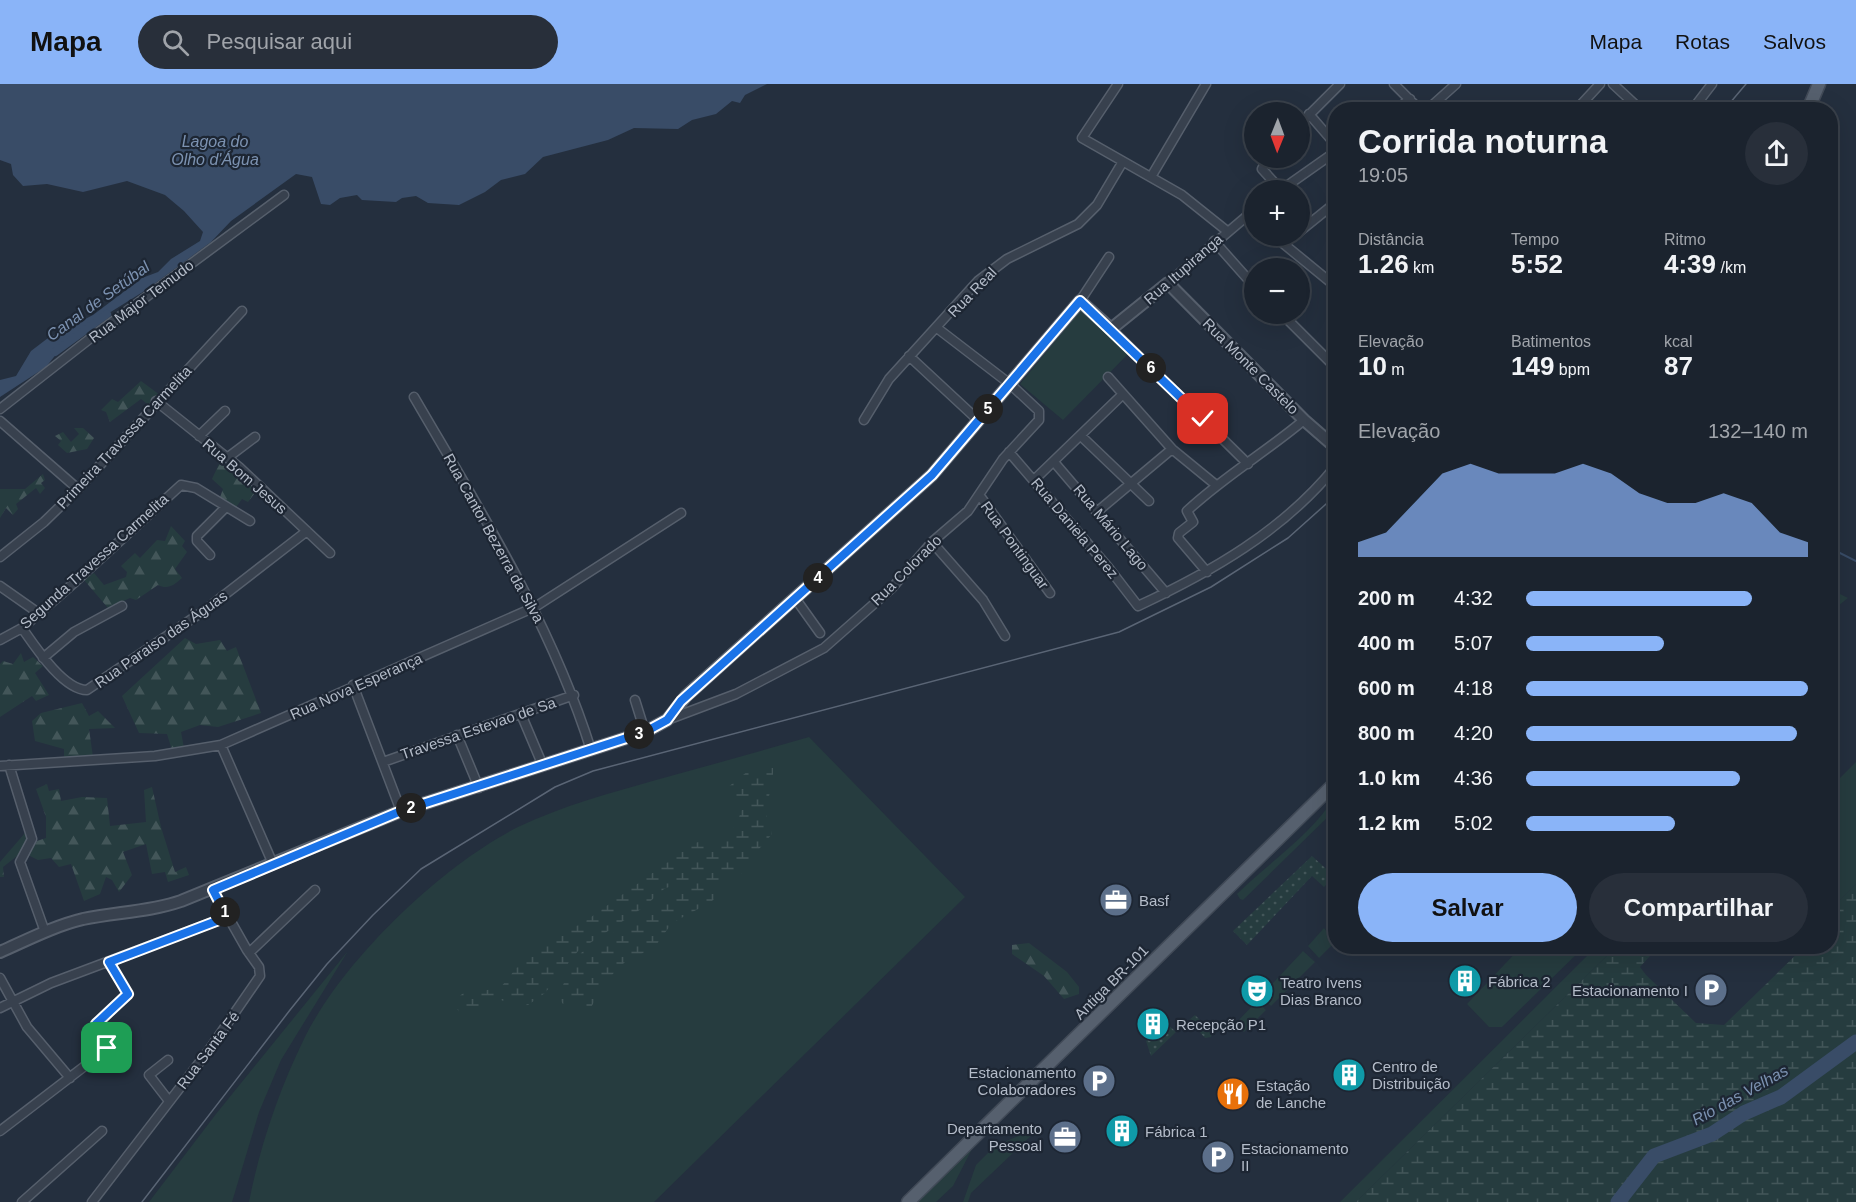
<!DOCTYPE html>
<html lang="pt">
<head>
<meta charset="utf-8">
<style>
	body { margin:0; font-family:Arial,sans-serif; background:#282f3a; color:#f1f3f6; height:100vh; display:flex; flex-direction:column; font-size:22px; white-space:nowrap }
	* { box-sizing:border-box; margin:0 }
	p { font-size:20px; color:#a0a4aa }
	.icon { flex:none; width:33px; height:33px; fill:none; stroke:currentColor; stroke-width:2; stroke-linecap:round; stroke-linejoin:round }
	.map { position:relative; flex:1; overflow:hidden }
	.side { position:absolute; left:1328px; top:18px; width:510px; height:852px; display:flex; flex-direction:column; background:#1b232e; border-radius:24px; box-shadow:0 6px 24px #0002,0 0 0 2px #39404a }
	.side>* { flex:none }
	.needle { width:39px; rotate:181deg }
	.controls { position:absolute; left:1244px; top:18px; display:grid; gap:12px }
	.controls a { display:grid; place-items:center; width:66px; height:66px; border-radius:50%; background:#1b232e; box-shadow:0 6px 24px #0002,0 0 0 2px #39404a; font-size:30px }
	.pin { position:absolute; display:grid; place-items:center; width:51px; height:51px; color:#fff; margin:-26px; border-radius:12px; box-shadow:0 3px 9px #0006 }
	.km { position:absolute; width:30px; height:30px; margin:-15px; border-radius:50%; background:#222; color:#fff; font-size:16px; line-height:30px; text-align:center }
	.round { display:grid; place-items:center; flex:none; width:63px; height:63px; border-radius:32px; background:#282f3a }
	.head { display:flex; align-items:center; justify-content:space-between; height:102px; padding:0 30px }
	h1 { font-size:33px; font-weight:700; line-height:45px }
	.figures { display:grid; grid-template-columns:repeat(3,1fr); gap:9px; height:102px; padding:6px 30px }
	.figures div { display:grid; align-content:center }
	.figures b { font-size:26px; font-weight:700 }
	.figures small { font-size:16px; font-weight:400 }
	.figures p { font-size:16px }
	.chart { height:168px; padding:12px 30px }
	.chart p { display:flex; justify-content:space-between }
	.chart svg { width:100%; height:108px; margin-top:6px; fill:#8ab4f8; opacity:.7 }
	.primary-button { display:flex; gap:12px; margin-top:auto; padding:12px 30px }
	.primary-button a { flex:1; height:69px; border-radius:36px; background:#8ab4f8; color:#111; font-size:24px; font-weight:700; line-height:69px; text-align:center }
	.primary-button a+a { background:#282f3a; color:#f1f3f6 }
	ul { padding:0 30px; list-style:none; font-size:20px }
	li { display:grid; grid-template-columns:96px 72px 1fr; align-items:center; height:45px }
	li i { height:15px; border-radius:8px; background:#8ab4f8 }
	header { display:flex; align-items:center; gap:36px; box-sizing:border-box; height:84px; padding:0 30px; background:#8ab4f8; color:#111 }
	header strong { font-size:28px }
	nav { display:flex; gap:33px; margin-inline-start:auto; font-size:21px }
	.search { width:420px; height:54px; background:#282f3a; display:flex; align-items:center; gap:15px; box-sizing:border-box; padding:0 21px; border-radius:33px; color:#a0a4aa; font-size:22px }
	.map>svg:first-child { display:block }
	.green { fill:#263c3f }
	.forest { fill:url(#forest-firs) }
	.wetland { fill:url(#wetland-marsh) }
	.garden { fill:url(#garden-dots) }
	.water { fill:#394c67 }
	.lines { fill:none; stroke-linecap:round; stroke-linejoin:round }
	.stream { stroke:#394c67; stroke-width:2 }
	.canal { stroke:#394c67; stroke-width:8 }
	.river { stroke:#394c67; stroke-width:15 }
	.minor-casing { stroke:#565f6c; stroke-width:11 }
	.tertiary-casing { stroke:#565f6c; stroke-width:14 }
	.primary-casing { stroke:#414a57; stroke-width:15 }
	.minor { stroke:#38414e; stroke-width:8 }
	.tertiary { stroke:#38414e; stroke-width:10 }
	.primary { stroke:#56606e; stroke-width:12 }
	.tram { stroke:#5a6575; stroke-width:1.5 }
	.route-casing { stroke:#fff; stroke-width:12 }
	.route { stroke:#1a73e8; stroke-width:8 }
	.labels { text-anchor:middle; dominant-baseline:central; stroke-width:4.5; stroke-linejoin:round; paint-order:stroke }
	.street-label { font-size:15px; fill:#b4bcc9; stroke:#1d2633 }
	.poi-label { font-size:15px; fill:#b4bcc9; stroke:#1d2633; text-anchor:start }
	.water-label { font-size:16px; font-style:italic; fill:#7c92b1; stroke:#1d2633 }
</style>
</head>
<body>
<header>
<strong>Mapa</strong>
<div class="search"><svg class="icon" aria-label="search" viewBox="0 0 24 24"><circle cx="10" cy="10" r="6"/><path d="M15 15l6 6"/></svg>Pesquisar aqui</div>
<nav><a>Mapa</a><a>Rotas</a><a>Salvos</a></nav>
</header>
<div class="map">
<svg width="1856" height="1118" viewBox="0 0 1856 1118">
	<defs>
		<pattern id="forest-firs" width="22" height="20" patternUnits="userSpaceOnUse" patternTransform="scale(1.5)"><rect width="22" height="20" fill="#263c3f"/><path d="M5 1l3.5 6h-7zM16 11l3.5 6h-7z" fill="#435659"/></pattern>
		<pattern id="wetland-marsh" width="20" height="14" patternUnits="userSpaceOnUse" patternTransform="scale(1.5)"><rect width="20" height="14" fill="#263c3f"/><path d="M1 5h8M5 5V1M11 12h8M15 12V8" fill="none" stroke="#435659"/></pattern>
		<pattern id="garden-dots" width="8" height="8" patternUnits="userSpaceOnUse" patternTransform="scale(1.5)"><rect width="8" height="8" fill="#263c3f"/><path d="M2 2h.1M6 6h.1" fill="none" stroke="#435659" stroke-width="1.8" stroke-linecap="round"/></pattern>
	</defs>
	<rect width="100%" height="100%" fill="#242f3e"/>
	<path class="green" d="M 1081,226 L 1129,269 L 1063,336 L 1020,300 Z
		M 1830,505 L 1848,514 L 1838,522 L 1830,514 Z
		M 809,653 L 965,813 L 654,1118 L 249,1118 C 260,1062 279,1006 304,955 C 342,877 441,782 518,743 C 562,722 610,709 656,696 C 707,682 758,668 809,653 Z
		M 1856,678 L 1856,800 L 1833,823 L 1830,820 L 1830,704 Z
		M 1335,712 L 1335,726 L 1243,816 L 1240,815 L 1237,810 C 1269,778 1312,751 1335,712 Z
		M 1324,844 L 1335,858 L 1319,874 L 1308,862 Z
		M 1521,863 L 1584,863 L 1502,943 L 1489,943 L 1467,920 Z
		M 1596,863 L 1616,863 L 1356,1118 L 1340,1118 Z
		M 1623,863 L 1647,863 L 1652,870 L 1648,874 Z
		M 348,867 L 281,976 L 259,1028 L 232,1118 L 149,1118 L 216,1030 Z
		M 1303,867 L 1315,878 L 1271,922 L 1261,912 Z
		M 1257,917 L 1266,926 L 1244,948 L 1235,940 Z
		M 1036,1044 L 1037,1046 L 971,1109 L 968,1118 L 963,1118 L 976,1081 L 995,1062 Z
		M 972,1065 L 953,1102 L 936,1118 L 917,1118 Z"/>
	<path class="forest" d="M 141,297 L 160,311 L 150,322 L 141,315 L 110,338 L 106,328 L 101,326 L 112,315 L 118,318 Z
		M 74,344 L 83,344 L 94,354 L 87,365 L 67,369 L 58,361 L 61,357 L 55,352 L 63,348 L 71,358 L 79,350 Z
		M 219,380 L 238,388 L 258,405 L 248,418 L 242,415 L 234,426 L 219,416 L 223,405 L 212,395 Z
		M 43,390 L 45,396 L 41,399 L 45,404 L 40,410 L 36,404 L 16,420 L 18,425 L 13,431 L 6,424 L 0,434 L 0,405 L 25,405 Z
		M 171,442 L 185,457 L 182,462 L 187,468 L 175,485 L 182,494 C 174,501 168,506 158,501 L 136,516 L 130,514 L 108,524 L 84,496 L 94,489 L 104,501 L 126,493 L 127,488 L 121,482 L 135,469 L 140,474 L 157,456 L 165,457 Z
		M 185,554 L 196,560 L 220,556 L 227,567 L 236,563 L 261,629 L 218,643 L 200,641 L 181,648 L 184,664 L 172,666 L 167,650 L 139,649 L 122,612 Z
		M 21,569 L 24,578 L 33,573 L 43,582 L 35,589 L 49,611 L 36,617 L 32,612 L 0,633 L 0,580 L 3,577 L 13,580 Z
		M 82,619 L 89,632 L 98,627 L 115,644 L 89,645 L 93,673 L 64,675 L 64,665 L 35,657 L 32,637 L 41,629 Z
		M 47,700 L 49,707 L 59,705 L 61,717 L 82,713 L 107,714 L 110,742 L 146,738 L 144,706 L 152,703 L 161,743 L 175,788 L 186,783 L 189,791 L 168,798 L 165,788 L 152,790 L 146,760 L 123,768 L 132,791 L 119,808 L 112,796 L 106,793 L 100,810 L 84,817 L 71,780 L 59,783 L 51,774 L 38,776 L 28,771 L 34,758 L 46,754 L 46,733 L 36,705 Z
		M 25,749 L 28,755 L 21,769 L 3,783 L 4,793 L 0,793 L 0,778 Z
		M 1029,859 L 1067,888 L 1079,903 L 1079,910 L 1064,915 L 1044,892 L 1012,870 L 1012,861 Z"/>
	<path class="wetland" d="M 768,676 L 773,677 L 773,697 L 765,727 L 772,750 L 754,771 L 749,787 L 739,790 L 721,802 L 718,811 L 711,818 L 672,839 L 654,864 L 626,877 L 607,896 L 590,925 L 585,926 L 574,919 L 563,920 L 558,913 L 569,887 L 582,868 L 606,857 L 617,845 L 632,840 L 645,829 L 658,826 L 670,814 L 678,799 L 664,805 L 644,823 L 578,867 L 545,909 L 528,921 L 518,922 L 498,915 C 483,922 478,930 460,929 L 455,922 L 457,914 L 466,907 C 476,908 492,906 501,903 L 517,883 L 542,861 L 587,836 L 694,759 L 719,754 L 736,742 L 744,719 L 729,712 L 727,704 L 748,687 L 759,686 Z
		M 1856,800 L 1856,1118 L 1356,1118 L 1616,863 L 1623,863 L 1648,874 L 1640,883 L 1646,891 L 1696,939 L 1724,941 L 1804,863 L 1830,862 L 1830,826 Z"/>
	<path class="garden" d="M 1312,772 L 1334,792 L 1324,803 L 1312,792 L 1247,861 L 1233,847 Z
		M 1195,931 L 1212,948 L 1211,953 L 1205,954 L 1189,936 Z
		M 1165,938 L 1176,948 L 1151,972 L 1146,957 Z"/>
	<path class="water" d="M 0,0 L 767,0 L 745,11 L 740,19 L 732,17 L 716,30 L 692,36 L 678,45 L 634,44 L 608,56 L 543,73 L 525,90 L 501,96 L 485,108 L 459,121 L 428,119 L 416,112 L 402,114 L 396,118 L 362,116 L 357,111 L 340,114 L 330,121 L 321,120 L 312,93 L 296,90 L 231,137 L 211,158 L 146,206 L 69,254 L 46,283 L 0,313 L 0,296 L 16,292 L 31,267 L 48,254 L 93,231 L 142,194 L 158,188 L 171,175 L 200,157 L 203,148 L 184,127 L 165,111 L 127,97 L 83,108 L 47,100 L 23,102 L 13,91 L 11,80 L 0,76 Z"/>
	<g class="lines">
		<path class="stream" d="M 1830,464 L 1856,477"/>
		<path class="canal" d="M 55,268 L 107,230"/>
		<path class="river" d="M 1618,1118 L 1654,1072 L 1712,1050 L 1744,1029 L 1781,1013 L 1856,958"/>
		<defs>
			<path id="minor" d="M 1118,0 L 1082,54 L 1182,111 L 1227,147
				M 1394,0 L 1420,26
				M 1613,0 L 1641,26
				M 1396,26 L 1410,15
				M 1427,26 L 1456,0
				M 1576,26 L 1600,0
				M 1692,26 L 1712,0
				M 1309,30 L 1335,60
				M 1299,41 L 1340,0
				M 1268,74 L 1262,85 L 1281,106
				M 1151,93 L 1206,0
				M 1281,106 L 1335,68
				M 1299,148 L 1335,119
				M 1274,152 L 1335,202
				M 1214,157 L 1254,202
				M 1168,199 L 1254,126
				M 1080,217 L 1109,173
				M 1282,230 L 1335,283
				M 1111,245 L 1248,380
				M 909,272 L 979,337
				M 1108,293 L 1172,365 L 1216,401
				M 414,313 C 481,428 551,539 591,666
				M 156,317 L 239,383 L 330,469
				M 0,325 L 92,253 L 284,111
				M 864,336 L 889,295 L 978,197 L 1007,175 L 1078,140 L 1097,121 L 1122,79
				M 0,337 L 78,405
				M 199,352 L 225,327
				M 1081,352 L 1149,417
				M 1009,368 L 1108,483 L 1138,522 C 1211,488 1283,447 1335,383
				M 227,374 L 255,353
				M 1054,378 L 1166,509
				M 1034,396 L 1123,310
				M 980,412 L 1050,509
				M 1098,427 L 1172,365
				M 932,458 L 983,516 L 1005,552
				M 210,471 L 197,457 L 197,452 L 226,423
				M 0,473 L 44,438 L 78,405 L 242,227
				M 1207,488 L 1178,454 L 1179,449 L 1193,438 L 1187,427 C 1223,393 1266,368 1304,336
				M 0,502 L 37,528
				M 795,514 L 820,549
				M 22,544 C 34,561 63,606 87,606 L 205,526 L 307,447
				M 0,556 L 22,544 L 75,498 L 181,401 L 196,404 L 250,437
				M 43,574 L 74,548 L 122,522
				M 353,601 L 401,727
				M 635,616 L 645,648
				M 521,630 L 543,682
				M 667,636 L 736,610 L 824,564 L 892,504 L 932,458 L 968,427 L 1003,375 L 1039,336 L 1039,327 L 1010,300 L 937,244
				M 457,651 L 479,704
				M 221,661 L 273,780
				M 383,678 L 574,611
				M 9,681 L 32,755 L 20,778 L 45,848
				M 0,682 L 155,672 L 221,661 L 535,523 L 681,429
				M 249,869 L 315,806
				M 0,894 L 27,943 L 70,994
				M 0,924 L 51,899 L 227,833
				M 168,976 L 149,991 L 169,1017
				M 0,1047 L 107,965 L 96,940 L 128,910 L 109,878
				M 22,1118 L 102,1047
				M 92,1118 L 209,966 L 260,892 L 259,883 L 247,866 L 213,806"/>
			<path id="tertiary" d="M 0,868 C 27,856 54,842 83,835 C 116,828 149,828 181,817 L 401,727 L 645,648 L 667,636 L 686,612 L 932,391 L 1080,217 L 1111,245 L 1168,199 L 1304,336 L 1335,363"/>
			<path id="primary" d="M 1808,26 L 1819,0
				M 908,1118 L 1335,699"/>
		</defs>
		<use href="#minor" class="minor-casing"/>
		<use href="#tertiary" class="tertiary-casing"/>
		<use href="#primary" class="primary-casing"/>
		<use href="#minor" class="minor"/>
		<use href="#tertiary" class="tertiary"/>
		<use href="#primary" class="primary"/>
		<path class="tram" d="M 1724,26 L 1746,0
			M 142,1118 L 290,926 L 327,880 L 373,831 L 421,785 L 555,703 L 593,687 L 1119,548 L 1211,503 L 1288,454 L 1335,412"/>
	</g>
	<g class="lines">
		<defs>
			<path id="route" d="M 107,964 L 98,949 L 96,940 L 128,910 L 109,878 L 227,833 L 213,806 L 401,727 L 645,648 L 667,636 L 681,617 L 932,391 L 1080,217 L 1203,335"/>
		</defs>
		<use href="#route" class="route-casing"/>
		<use href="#route" class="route"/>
	</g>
	<defs>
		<symbol id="office-disc" viewBox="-11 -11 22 22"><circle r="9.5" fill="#5c6f8a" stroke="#1d2633"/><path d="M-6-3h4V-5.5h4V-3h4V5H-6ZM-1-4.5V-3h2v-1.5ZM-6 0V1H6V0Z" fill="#fff"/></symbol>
		<symbol id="building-disc" viewBox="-11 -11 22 22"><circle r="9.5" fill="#0f9aa8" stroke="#1d2633"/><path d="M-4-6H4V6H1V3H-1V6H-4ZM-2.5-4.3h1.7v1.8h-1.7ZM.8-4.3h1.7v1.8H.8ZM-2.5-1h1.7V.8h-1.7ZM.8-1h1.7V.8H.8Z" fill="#fff"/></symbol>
		<symbol id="parking-disc" viewBox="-11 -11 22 22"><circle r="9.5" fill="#5c6f8a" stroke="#1d2633"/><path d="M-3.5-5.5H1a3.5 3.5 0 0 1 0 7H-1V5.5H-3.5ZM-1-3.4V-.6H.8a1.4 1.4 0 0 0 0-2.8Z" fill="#fff"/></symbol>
		<symbol id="theatre-disc" viewBox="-11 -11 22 22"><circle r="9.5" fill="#0f9aa8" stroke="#1d2633"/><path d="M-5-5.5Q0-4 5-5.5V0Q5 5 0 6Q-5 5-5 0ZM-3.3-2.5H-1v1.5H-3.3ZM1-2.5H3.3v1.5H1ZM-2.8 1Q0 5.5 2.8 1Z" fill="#fff"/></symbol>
		<symbol id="restaurant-disc" viewBox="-11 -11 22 22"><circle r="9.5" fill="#e8710a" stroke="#1d2633"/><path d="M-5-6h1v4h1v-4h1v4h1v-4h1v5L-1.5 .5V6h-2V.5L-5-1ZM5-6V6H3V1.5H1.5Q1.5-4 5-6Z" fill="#fff"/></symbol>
	</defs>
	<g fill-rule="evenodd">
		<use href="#office-disc" x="1097" y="797" width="38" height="38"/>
		<use href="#building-disc" x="1446" y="878" width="38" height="38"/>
		<use href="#parking-disc" x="1692" y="887" width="38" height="38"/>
		<use href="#theatre-disc" x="1238" y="888" width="38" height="38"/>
		<use href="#building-disc" x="1134" y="921" width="38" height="38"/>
		<use href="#building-disc" x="1330" y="972" width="38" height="38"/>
		<use href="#parking-disc" x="1080" y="978" width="38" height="38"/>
		<use href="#restaurant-disc" x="1214" y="991" width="38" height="38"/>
		<use href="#building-disc" x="1103" y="1028" width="38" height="38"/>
		<use href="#office-disc" x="1046" y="1034" width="38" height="38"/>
		<use href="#parking-disc" x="1199" y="1054" width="38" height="38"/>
	</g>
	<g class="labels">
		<g class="street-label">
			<text transform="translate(1183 185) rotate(-41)">Rua Itupiranga</text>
			<text transform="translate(972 208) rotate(-46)">Rua Real</text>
			<text transform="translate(141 217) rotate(-37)">Rua Major Temudo</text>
			<text transform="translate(1251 282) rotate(45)">Rua Monte Castelo</text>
			<text transform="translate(124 353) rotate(-47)">Primeira Travessa Carmelita</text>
			<text transform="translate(245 392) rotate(41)">Rua Bom Jesus</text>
			<text transform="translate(1111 443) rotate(50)">Rua Mário Lago</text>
			<text transform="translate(1075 444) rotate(50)">Rua Daniela Perez</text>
			<text transform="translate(494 454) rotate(61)">Rua Cantor Bezerra da Silva</text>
			<text transform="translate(1015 461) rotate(54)">Rua Pontinguar</text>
			<text transform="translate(94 477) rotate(-42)">Segunda Travessa Carmelita</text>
			<text transform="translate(906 486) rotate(-45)">Rua Colorado</text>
			<text transform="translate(161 555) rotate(-35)">Rua Paraiso das Águas</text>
			<text transform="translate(356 602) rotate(-24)">Rua Nova Esperança</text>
			<text transform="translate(478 644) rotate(-19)">Travessa Estevao de Sa</text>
			<text transform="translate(1111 898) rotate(-45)">Antiga BR-101</text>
			<text transform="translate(208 966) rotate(-53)">Rua Santa Fé</text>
		</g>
		<g class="poi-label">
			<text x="1139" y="816">Basf</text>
			<text x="1488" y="897">Fábrica 2</text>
			<text x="1280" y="898">Teatro Ivens<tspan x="1280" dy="17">Dias Branco</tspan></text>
			<text x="1688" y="906" text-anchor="end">Estacionamento I</text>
			<text x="1176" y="940">Recepção P1</text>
			<text x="1372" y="982">Centro de<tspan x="1372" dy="17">Distribuição</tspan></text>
			<text x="1076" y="988" text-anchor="end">Estacionamento<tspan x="1076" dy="17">Colaboradores</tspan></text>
			<text x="1256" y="1001">Estação<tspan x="1256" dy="17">de Lanche</tspan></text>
			<text x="1042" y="1044" text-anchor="end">Departamento<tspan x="1042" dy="17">Pessoal</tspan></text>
			<text x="1145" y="1047">Fábrica 1</text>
			<text x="1241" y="1064">Estacionamento<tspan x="1241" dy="17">II</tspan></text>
		</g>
		<g class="water-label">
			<text x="215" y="57">Lagoa do<tspan x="215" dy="18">Olho d'Água</tspan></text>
			<text transform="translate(98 217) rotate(-36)">Canal de Setúbal</text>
			<text transform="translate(1740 1011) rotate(-29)">Rio das Velhas</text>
		</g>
	</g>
</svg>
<div class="controls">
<a><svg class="needle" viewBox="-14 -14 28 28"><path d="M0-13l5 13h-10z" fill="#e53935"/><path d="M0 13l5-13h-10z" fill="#a0a4aa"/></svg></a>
<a>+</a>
<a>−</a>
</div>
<div class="pin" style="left:107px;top:964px;background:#1e9e55"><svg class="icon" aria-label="arrive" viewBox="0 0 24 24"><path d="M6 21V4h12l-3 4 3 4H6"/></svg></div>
<div class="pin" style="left:1203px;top:335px;background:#d93025"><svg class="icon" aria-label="check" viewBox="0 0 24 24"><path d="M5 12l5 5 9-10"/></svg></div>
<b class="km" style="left:225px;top:828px">1</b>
<b class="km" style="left:411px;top:724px">2</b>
<b class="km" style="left:639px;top:650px">3</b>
<b class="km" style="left:818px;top:494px">4</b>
<b class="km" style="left:988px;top:325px">5</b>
<b class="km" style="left:1151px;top:284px">6</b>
<section class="side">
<div class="head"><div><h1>Corrida noturna</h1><p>19:05</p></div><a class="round"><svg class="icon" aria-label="share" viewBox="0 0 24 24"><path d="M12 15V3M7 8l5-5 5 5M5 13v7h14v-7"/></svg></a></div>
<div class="figures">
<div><p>Distância</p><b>1.26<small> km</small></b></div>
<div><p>Tempo</p><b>5:52</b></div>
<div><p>Ritmo</p><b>4:39<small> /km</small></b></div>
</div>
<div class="figures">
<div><p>Elevação</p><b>10<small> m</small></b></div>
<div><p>Batimentos</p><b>149<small> bpm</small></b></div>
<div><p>kcal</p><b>87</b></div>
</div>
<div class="chart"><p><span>Elevação</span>132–140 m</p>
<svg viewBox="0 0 160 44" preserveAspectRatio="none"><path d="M0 44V38L10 34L20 22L30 10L40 6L50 10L60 10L70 10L80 6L90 10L100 18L110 22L120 22L130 18L140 22L150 34L160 38V44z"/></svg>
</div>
<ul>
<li><b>200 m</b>4:32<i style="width:80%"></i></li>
<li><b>400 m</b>5:07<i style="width:49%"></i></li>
<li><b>600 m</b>4:18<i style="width:100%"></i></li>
<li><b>800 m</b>4:20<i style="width:96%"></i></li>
<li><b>1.0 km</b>4:36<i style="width:76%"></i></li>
<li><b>1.2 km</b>5:02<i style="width:53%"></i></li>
</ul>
<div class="primary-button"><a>Salvar</a><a>Compartilhar</a></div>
</section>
</div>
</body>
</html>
